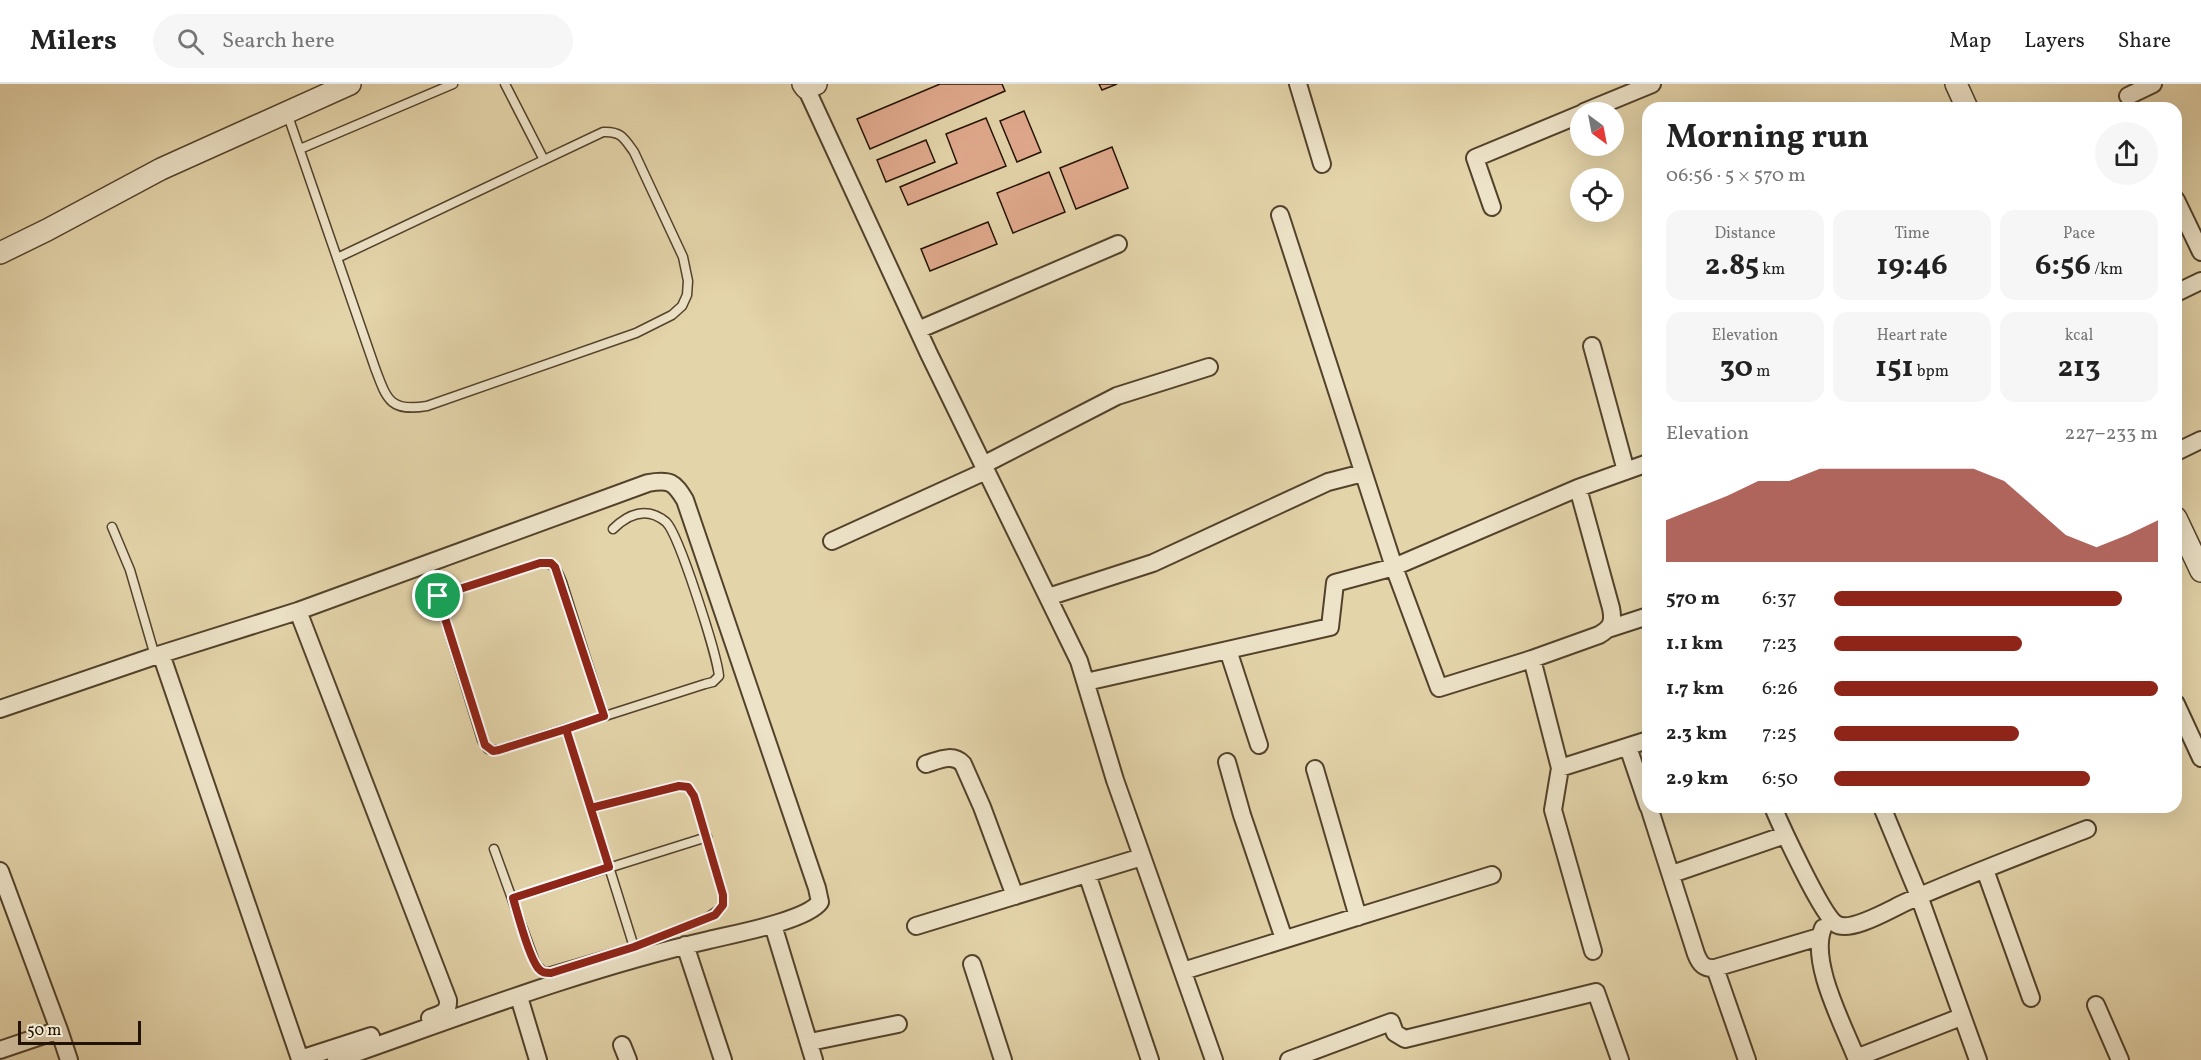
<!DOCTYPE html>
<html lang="en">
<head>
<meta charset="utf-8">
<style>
	body { margin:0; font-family:Vollkorn,serif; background:#f6f6f6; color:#222; height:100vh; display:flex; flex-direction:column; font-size:22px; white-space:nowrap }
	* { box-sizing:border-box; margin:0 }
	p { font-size:20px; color:#767676 }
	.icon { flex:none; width:33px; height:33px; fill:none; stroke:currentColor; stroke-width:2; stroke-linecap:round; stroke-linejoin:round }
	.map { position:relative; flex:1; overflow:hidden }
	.sheet { position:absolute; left:1642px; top:18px; width:540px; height:711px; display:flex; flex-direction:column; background:#fff; border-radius:18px; box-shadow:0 6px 24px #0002 }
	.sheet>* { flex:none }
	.needle { width:39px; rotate:148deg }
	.controls { position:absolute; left:1570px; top:18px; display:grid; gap:12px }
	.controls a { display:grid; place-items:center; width:54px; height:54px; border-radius:50%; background:#fff; box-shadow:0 6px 24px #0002; font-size:30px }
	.scale { position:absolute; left:18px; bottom:15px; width:123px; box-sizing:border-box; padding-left:6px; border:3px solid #231201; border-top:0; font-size:16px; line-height:21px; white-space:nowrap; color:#231201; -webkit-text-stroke:4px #ede3c8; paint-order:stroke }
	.pin { position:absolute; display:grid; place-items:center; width:51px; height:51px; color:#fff; margin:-26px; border:3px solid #fff; border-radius:50%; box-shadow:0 2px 6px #0007 }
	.round { display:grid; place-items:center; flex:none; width:63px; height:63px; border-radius:32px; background:#f6f6f6 }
	.head { display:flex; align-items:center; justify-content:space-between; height:102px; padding:0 24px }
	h1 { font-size:33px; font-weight:700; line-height:45px }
	.figures { display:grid; grid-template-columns:repeat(3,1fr); gap:9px; height:102px; padding:6px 24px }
	.figures div { display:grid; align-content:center; border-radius:15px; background:#f6f6f6; text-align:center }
	.figures b { font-size:30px; font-weight:700 }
	.figures small { font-size:16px; font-weight:400 }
	.figures p { font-size:16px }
	.chart { height:168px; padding:12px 24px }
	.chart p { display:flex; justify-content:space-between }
	.chart svg { width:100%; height:108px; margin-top:6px; fill:#8f2418; opacity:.7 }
	ul { padding:0 24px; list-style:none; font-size:20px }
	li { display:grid; grid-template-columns:96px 72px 1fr; align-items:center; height:45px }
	li i { height:15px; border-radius:8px; background:#8f2418 }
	header { display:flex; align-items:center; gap:36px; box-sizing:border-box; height:84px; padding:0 30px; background:#fff; border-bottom:2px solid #e0e0e0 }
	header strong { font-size:28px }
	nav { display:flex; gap:33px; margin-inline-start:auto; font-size:21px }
	.search { width:420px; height:54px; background:#f6f6f6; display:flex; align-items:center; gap:15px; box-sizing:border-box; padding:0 21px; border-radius:33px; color:#767676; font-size:22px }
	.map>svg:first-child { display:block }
	.building { fill:#e0a98d; stroke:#231201; stroke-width:1.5 }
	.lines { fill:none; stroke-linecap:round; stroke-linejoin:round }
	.service-casing { stroke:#53422b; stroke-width:11 }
	.minor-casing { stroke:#53422b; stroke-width:20 }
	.tertiary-casing { stroke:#53422b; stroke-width:24 }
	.service { stroke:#ede3c8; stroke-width:8 }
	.minor { stroke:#ede3c8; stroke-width:16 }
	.tertiary { stroke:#ede3c8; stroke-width:21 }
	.route-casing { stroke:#fff; stroke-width:12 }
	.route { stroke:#8f2418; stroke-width:8 }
</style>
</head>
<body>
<header>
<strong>Milers</strong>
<div class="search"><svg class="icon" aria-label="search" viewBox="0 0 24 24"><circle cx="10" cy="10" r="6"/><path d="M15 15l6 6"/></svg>Search here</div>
<nav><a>Map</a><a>Layers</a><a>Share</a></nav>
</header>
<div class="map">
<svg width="2201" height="976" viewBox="0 0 2201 976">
	<rect width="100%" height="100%" fill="#e4d4aa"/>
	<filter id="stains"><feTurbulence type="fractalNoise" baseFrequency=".00333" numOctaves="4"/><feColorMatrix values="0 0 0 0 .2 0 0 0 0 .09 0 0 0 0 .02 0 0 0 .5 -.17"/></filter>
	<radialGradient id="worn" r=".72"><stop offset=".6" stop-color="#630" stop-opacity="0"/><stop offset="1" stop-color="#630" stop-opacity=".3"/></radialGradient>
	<path class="building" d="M 940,0 L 1002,0 L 1005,7 L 870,65 L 857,35 Z
		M 1099,0 L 1117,0 L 1102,6 Z
		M 1024,27 L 1041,68 L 1017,78 L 1000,37 Z
		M 986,34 L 1006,82 L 908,121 L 900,103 L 957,79 L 946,50 Z
		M 926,56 L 935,78 L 886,98 L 877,76 Z
		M 1112,63 L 1128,104 L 1076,125 L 1060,84 Z
		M 1049,88 L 1065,128 L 1013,149 L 997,109 Z
		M 988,138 L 997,160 L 930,187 L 921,165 Z"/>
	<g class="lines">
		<defs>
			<path id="service" d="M 505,0 L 544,76
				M 287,29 L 375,284 C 387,316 390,328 427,322 L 636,249 L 672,231 L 682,222 L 687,211 L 688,197 L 683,173 L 634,68 C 624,54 621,47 603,48 L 337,174
				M 300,65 L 453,0
				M 112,443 L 130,486 L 155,572
				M 428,479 L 482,656 L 488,665 L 499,666 L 705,600 L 713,598 L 719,592 C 717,571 679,450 666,438 C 647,422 628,430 613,445
				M 438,512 L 540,479 C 555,478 557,486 562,498 L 604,632
				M 566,645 L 634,863
				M 494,765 L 536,881 L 545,889 L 634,863 L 707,834 L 720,825 L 723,821 L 723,811 L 694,712 L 688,703 L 679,702 L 591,724
				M 513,814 L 707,753"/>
			<path id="minor" d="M 1298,0 L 1322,80
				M 806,4 L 929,270 L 1079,577 L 1115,696 L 1214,976
				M 2128,12 L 2153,0
				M 1584,28 L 1652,0
				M 2176,116 L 2201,168
				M 1492,123 L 1475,74 L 1581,30
				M 1280,131 L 1394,483 L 1439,604 L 1532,575 L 1560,684 L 1553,726 L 1593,867
				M 2176,209 L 2201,197
				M 918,246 L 1118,160
				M 1592,262 L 1626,387
				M 2176,368 L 2201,356
				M 983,381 L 1117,312 L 1209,283
				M 832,457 L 986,387
				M 1048,513 L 1153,479 L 1328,398 L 1363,389
				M 298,527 L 448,916 C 449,929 440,930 430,934
				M 1608,545 L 1648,532
				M 1228,566 L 1259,661
				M 161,570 L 300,975 L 371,952
				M 1532,575 L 1599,551 C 1611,544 1614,539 1611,524 L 1578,404
				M 1086,598 L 1330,543 L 1335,499 L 1394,483 L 1578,404 L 1648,379
				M 2176,620 L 2201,674
				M 0,625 L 155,572 L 298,527 L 648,399 C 670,395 674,398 685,416 L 817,804 L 820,818 C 806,837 733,850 709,856 C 582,885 459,933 336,976
				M 1628,663 L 1648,722
				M 1227,678 L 1242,731 L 1284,855
				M 926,680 C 939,676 953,669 963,680 L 982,723 L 1015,812
				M 1560,684 L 1648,656
				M 1315,685 L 1358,833
				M 1649,723 L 1696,870 C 1700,880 1704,885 1715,884 L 1819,853
				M 1773,723 C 1781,742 1822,831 1836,840 C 1850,849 1889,826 1904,819 C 1964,792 2026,769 2087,745
				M 1882,723 L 1919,812 L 1978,976
				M 1985,786 L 2031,914
				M 0,787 L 59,946
				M 1087,790 L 1150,976
				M 1672,790 L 1785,751
				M 773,841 L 814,976
				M 916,842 L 1142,773
				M 1823,844 C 1809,878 1844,942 1857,976
				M 685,861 L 723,976
				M 972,880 L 1003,976
				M 1715,884 L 1747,976
				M 1183,887 L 1492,791
				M 519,913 L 538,976
				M 2096,921 L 2120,976
				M 810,958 L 898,940
				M 622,961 L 628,976
				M 0,966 L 59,946 L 69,976
				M 1856,974 L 1961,933
				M 1289,976 L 1391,938 L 1395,949 L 1405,955 L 1596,908 L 1620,976"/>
			<path id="tertiary" d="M 803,0 L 806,4 L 816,0
				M 1956,0 L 1967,24
				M 0,169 L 47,146 L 161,85 L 350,0
				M 2176,434 L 2201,487"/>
		</defs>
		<use href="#service" class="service-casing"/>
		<use href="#minor" class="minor-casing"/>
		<use href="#tertiary" class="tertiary-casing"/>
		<use href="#service" class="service"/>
		<use href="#minor" class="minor"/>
		<use href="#tertiary" class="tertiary"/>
	</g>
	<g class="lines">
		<defs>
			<path id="route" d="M 438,512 L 485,661 L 493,667 L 499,666 L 566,645 L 609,783 L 513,814 C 518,831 528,871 538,884 C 542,889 545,889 551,889 L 634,863 L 715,831 L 723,821 L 723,811 L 694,712 L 688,703 L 679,702 L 591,724 L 566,645 L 604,632 L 555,483 L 551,479 L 540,479 L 438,512"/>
		</defs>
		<use href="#route" class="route-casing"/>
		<use href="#route" class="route"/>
	</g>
	<rect width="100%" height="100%" filter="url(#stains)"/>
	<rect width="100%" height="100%" fill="url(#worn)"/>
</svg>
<div class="controls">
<a><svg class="needle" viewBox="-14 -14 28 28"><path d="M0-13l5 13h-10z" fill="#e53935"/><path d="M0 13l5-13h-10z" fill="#767676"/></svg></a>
<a><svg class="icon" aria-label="locate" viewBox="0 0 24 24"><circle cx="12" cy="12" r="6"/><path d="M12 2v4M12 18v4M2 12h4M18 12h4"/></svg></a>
</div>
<div class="scale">50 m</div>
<div class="pin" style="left:438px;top:512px;background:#1e9e55"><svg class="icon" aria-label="arrive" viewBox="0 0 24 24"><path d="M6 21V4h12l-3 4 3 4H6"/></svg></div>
<section class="sheet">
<div class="head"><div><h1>Morning run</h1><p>06:56 · 5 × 570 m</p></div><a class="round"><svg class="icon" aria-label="share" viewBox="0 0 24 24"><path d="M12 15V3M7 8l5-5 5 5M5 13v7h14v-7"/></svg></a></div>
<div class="figures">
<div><p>Distance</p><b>2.85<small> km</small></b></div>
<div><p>Time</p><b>19:46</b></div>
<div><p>Pace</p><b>6:56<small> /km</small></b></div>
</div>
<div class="figures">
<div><p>Elevation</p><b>30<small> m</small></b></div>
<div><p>Heart rate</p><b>151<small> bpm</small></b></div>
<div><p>kcal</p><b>213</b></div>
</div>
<div class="chart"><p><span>Elevation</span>227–233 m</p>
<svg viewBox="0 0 160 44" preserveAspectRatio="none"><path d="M0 44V27L10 22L20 17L30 11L40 11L50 6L60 6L70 6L80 6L90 6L100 6L110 11L120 22L130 33L140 38L150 33L160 27V44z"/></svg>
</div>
<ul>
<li><b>570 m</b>6:37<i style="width:89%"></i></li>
<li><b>1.1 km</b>7:23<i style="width:58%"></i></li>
<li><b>1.7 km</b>6:26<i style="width:100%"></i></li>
<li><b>2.3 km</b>7:25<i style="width:57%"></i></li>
<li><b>2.9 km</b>6:50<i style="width:79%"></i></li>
</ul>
</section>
</div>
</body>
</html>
